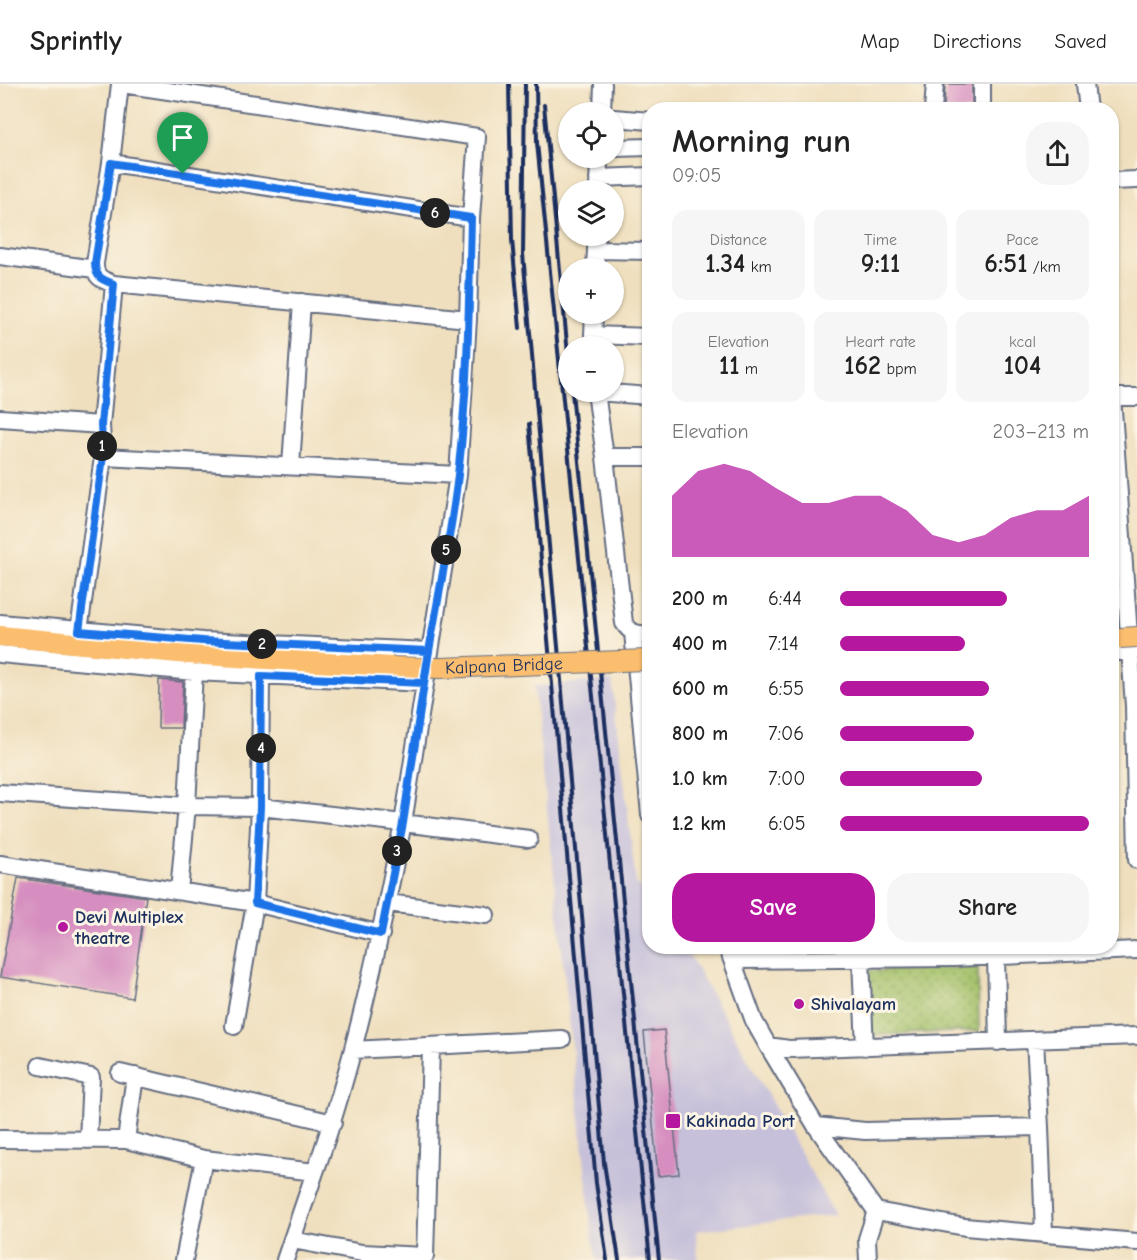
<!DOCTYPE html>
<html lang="en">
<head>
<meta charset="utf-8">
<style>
	body { margin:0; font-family:"Comic Neue",sans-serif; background:#f6f6f6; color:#222; height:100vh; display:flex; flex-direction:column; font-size:22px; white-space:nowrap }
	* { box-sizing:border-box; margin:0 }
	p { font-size:20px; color:#767676 }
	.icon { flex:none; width:33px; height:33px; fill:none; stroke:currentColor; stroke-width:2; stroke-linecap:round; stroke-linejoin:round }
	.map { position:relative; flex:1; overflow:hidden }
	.side { position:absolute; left:642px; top:18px; width:477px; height:852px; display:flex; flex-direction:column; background:#fff; border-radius:24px; box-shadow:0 2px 4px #0004 }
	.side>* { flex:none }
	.buttons { position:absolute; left:558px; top:18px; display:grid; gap:12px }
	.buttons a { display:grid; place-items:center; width:66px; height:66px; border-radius:50%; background:#fff; box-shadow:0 2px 4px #0004; font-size:30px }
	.pin { position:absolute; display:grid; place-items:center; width:51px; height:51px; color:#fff; margin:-62px -26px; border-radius:50% 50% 50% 0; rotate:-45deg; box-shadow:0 0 6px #0007 }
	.pin .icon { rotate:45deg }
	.km { position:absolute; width:30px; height:30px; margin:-15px; border-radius:50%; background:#222; color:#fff; font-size:16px; line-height:30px; text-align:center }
	.round { display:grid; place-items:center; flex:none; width:63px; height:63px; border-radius:24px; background:#f6f6f6 }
	.head { display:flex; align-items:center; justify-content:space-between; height:102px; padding:0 30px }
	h1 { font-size:33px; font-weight:700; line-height:45px }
	.figures { display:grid; grid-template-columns:repeat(3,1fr); gap:9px; height:102px; padding:6px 30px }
	.figures div { display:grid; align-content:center; border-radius:15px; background:#f6f6f6; text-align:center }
	.figures b { font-size:26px; font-weight:700 }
	.figures small { font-size:16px; font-weight:400 }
	.figures p { font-size:16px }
	.chart { height:168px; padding:12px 30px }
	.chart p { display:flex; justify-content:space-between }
	.chart svg { width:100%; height:108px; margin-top:6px; fill:#b5179e; opacity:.7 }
	.primary-button { display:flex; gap:12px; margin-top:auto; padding:12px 30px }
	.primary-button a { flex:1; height:69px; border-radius:24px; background:#b5179e; color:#fff; font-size:24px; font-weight:700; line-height:69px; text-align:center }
	.primary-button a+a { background:#f6f6f6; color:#222 }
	ul { padding:0 30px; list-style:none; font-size:20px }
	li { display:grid; grid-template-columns:96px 72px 1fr; align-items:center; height:45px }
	li i { height:15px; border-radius:8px; background:#b5179e }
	header { display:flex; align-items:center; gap:36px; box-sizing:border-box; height:84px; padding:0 30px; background:#fff; border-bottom:2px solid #e0e0e0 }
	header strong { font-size:28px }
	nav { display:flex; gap:33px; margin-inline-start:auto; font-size:21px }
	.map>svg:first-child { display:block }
	.railway { fill:#c6c0da }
	.green { fill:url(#green-dots); stroke:#5e7762; stroke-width:1.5 }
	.building { fill:#d68ec0 }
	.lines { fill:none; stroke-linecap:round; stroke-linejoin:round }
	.minor-casing { stroke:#656d80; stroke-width:20 }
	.major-casing { stroke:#656d80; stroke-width:22 }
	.minor { stroke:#fff; stroke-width:16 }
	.major { stroke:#fbbe6e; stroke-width:20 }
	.rail { stroke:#1b2f5e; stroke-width:4 }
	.major-bridge-casing { stroke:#656d80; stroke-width:22; stroke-linecap:butt }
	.major-bridge { stroke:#fbbe6e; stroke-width:20 }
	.route-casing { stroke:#fff; stroke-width:12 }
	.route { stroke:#1a73e8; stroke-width:8 }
	.poi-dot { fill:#b5179e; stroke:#fcf5e5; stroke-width:2 }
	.labels { text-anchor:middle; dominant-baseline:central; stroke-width:6; stroke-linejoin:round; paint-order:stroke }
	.street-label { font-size:18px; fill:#1b2f5e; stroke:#fcf5e5 }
	.poi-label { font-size:18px; font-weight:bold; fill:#1b2f5e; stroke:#fcf5e5; text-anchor:start }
</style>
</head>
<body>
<header>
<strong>Sprintly</strong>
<nav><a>Map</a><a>Directions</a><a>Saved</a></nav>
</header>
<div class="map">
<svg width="1137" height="1176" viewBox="0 0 1137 1176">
	<defs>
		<pattern id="green-dots" width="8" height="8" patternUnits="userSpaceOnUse" patternTransform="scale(1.5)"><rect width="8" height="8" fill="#a2bf66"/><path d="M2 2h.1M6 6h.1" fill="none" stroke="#839c57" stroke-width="1.8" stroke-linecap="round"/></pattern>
	</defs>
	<rect width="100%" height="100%" fill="#fcf5e5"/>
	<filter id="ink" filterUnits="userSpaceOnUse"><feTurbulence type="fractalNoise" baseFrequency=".0167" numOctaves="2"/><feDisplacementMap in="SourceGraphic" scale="12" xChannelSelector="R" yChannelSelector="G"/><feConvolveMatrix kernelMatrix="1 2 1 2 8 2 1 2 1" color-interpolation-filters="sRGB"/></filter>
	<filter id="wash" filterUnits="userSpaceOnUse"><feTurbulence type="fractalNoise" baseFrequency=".008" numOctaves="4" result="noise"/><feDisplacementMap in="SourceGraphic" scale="24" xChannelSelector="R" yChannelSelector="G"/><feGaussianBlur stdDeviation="1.35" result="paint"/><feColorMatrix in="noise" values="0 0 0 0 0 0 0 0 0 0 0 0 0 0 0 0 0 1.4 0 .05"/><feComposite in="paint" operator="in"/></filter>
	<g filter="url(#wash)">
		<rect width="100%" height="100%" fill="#efdfbe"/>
		<path class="railway" d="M 612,596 L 636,800 L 649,808 L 650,862 L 685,863 L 835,1131 L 696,1147 L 698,1176 L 597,1176 L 593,1159 L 534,602 Z"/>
		<path class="green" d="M 978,883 L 979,947 L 872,951 L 868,887 Z"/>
		<g id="blocks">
			<path class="building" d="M 945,0 L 972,0 L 972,26 L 944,26 Z
				M 159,596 L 183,598 L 181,644 L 158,644 Z
				M 18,794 L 146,813 L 132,914 L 0,893 Z
				M 664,946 L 679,1090 L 658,1092 L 644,948 Z"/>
		</g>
	</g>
	<g filter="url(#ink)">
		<use href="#blocks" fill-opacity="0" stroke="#656d80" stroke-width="1.5"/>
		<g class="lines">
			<defs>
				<path id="minor" d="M 120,0 L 111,79 L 471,134 L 477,53 L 122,0
					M 1085,0 L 1088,26
					M 933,26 L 935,0
					M 982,26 L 982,0
					M 602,28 L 603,0
					M 614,34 L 650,37
					M 614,64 L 650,63
					M 111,79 L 95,179 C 94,193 102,196 114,200 L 468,235
					M 598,94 L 650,92
					M 1112,97 L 1137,96
					M 598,106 L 599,74
					M 596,152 L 596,166 L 650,167
					M 0,172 L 95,185
					M 595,184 L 596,166
					M 114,200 L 101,341 L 103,373 L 458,391 L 468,235 L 471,134
					M 594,230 L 593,251 L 650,253
					M 596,308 L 605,373 L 650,373
					M 596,308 L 650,312
					M 1112,312 L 1134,622 L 1137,776
					M 1112,313 L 1137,313
					M 0,334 L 101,341
					M 605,373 L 624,539 C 630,549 637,551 650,550
					M 291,382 L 302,218
					M 0,539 L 203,557 L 429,567
					M 79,547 L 103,373
					M 633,548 L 650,731
					M 1112,568 L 1137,567
					M 0,570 L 194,588 L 424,599
					M 0,709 L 187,722 L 260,723 L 403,739 L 458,391
					M 0,780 L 255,819 L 260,723 L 261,592
					M 179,807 L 187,722 L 194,588
					M 387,819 L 486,831
					M 727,862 L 754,937 L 768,962 L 816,1042 L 876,1127 L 965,1143 L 1137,1158
					M 996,872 L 998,958
					M 732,876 L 953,874 L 1137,866
					M 861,876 L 865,963
					M 234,942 L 255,819 L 381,850
					M 1035,956 L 1040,1043
					M 768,962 L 789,965 L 1137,952
					M 353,966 L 562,955
					M 40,982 L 91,993 L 88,1056
					M 120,989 L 333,1039
					M 816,1042 L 865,1047 L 1040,1043 L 1044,1150
					M 0,1055 L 126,1056 L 204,1075 L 315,1088 C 356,975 379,857 403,739 L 529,755
					M 126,1056 L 135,992
					M 292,1156 L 362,1169 L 425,1172 L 431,963
					M 184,1176 L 204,1075
					M 285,1176 L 315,1088
					M 868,1176 L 867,1155 L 876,1127"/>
				<path id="major" d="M 0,552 L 189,570 L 392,583"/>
			</defs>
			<use href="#minor" class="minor-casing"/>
			<use href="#major" class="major-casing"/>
			<use href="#minor" class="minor"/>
			<use href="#major" class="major"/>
			<path class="rail" d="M 509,0 L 512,156 L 520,244
				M 525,0 L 523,170 L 604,1079 L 619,1176
				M 536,0 L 537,59 L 650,1176
				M 544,21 L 568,270
				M 572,308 L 659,1176
				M 529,340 L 596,1099 L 607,1176"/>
			<defs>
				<g id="major-bridge">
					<path d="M 1120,554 L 1137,553"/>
					<path id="s1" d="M 392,583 L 441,584 L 646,576"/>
				</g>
			</defs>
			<use href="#major-bridge" class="major-bridge-casing"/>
			<use href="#major-bridge" class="major-bridge"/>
		</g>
	</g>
	<g class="lines" filter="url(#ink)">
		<defs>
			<path id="route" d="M 183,90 L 111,79 L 95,179 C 95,193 102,196 114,200 L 101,341 L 103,373 L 79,547 L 203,557 L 429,567 L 403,739 L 381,850 L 255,819 L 260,723 L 261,592 L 424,599 C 434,530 450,461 458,391 C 468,306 469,220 471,134 L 183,90"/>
		</defs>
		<use href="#route" class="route-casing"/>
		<use href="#route" class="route"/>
	</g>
	<g class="poi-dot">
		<circle cx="63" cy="843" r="6"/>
		<circle cx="799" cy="920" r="6"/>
		<rect x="665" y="1029" width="16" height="16" rx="3"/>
	</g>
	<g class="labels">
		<g class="street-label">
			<text stroke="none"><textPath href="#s1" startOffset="112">Kalpana Bridge</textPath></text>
		</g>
		<g class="poi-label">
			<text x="75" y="833">Devi Multiplex<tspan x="75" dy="21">theatre</tspan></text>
			<text x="811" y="920">Shivalayam</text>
			<text x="686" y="1037">Kakinada Port</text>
		</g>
	</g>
</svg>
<div class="buttons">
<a><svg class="icon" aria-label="locate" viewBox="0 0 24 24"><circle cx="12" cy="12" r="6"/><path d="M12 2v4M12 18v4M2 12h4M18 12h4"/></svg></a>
<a><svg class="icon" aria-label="layers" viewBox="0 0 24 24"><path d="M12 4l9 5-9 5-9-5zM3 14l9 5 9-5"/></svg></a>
<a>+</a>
<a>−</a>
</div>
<div class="pin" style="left:183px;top:90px;background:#1e9e55"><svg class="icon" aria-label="arrive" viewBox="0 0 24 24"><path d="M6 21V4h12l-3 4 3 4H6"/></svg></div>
<b class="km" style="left:102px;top:362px">1</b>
<b class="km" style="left:262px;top:560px">2</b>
<b class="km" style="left:397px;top:767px">3</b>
<b class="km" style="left:261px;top:664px">4</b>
<b class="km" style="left:446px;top:466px">5</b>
<b class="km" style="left:435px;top:129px">6</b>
<section class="side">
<div class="head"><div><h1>Morning run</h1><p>09:05</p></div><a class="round"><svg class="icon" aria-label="share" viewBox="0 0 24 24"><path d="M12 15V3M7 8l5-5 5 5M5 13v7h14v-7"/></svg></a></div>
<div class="figures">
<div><p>Distance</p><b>1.34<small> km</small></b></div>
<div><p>Time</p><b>9:11</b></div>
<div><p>Pace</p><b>6:51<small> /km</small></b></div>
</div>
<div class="figures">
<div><p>Elevation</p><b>11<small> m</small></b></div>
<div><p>Heart rate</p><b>162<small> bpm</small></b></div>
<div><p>kcal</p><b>104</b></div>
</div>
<div class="chart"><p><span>Elevation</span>203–213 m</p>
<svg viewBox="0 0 160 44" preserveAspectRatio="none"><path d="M0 44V19L10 9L20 6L30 9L40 16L50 22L60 22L70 19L80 19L90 25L100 35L110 38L120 35L130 28L140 25L150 25L160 19V44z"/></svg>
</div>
<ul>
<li><b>200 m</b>6:44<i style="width:67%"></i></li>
<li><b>400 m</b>7:14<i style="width:50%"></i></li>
<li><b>600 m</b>6:55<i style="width:60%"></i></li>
<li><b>800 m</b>7:06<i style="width:54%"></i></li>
<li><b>1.0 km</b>7:00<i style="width:57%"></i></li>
<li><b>1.2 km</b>6:05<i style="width:100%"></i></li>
</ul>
<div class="primary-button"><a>Save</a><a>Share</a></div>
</section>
</div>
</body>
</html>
